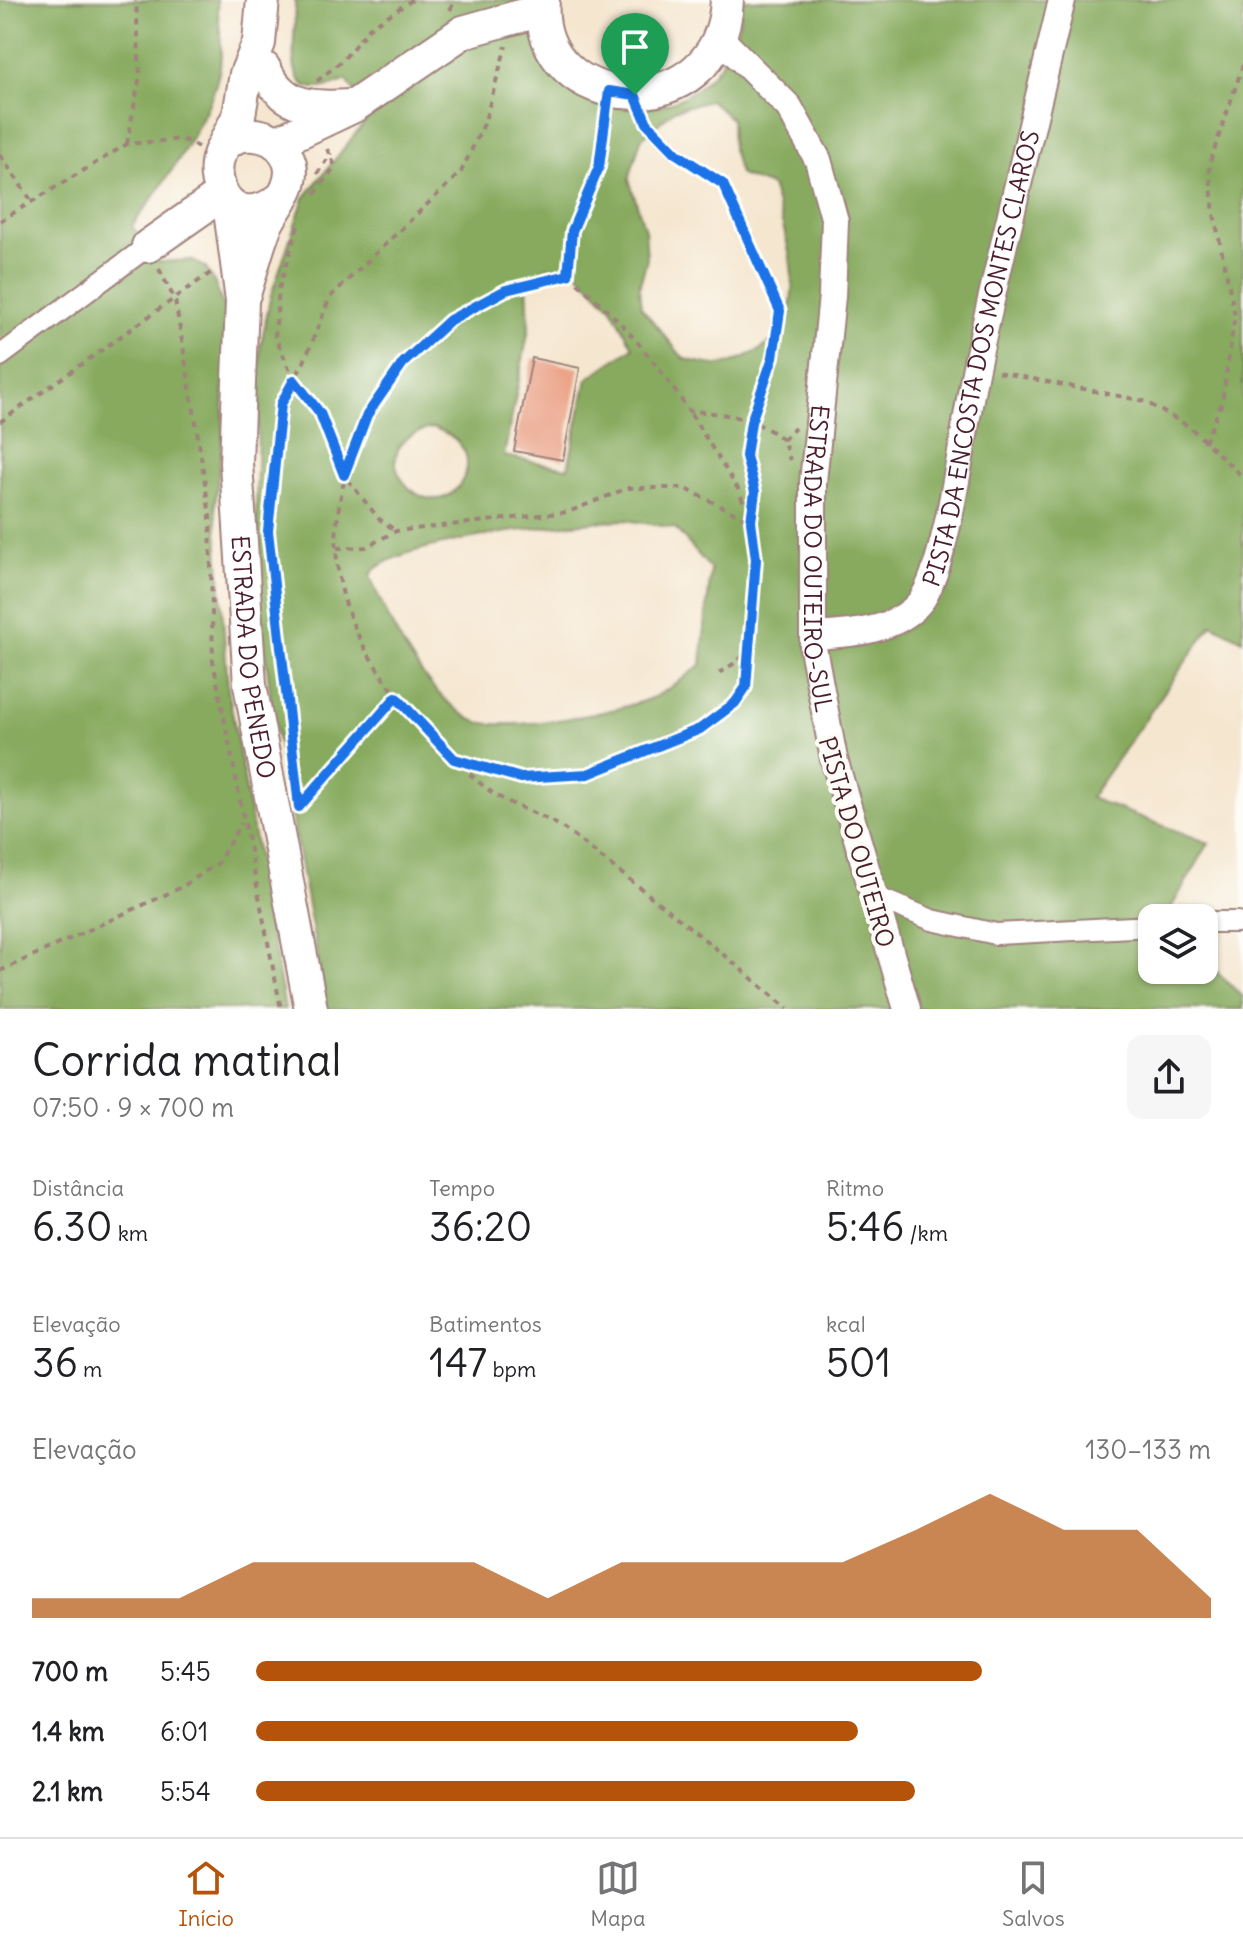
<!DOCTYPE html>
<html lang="pt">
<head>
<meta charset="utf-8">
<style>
	body { margin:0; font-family:Delius,sans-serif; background:#f6f6f6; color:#202124; height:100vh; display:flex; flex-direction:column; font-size:30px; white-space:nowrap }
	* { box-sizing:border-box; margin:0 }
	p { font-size:26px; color:#757577 }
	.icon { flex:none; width:44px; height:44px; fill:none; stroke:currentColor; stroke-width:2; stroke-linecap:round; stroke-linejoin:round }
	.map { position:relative; height:1009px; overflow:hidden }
	.details { display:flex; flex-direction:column; background:#fff; flex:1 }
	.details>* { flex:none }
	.fabs { position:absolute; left:1138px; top:904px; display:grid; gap:16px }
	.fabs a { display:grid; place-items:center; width:80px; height:80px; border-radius:16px; background:#fff; box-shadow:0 2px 6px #0004; font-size:40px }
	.pin { position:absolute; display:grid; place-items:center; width:68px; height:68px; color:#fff; margin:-82px -34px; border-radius:50% 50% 50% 0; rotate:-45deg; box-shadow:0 0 8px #0007 }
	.pin .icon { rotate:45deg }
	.round { display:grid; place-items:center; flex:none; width:84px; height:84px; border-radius:16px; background:#f6f6f6 }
	.headline { display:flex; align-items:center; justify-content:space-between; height:136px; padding:0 32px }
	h1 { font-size:44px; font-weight:600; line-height:60px }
	.stats { display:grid; grid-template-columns:repeat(3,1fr); gap:12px; height:136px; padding:8px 32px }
	.stats div { display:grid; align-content:center }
	.stats b { font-size:40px; font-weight:600 }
	.stats small { font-size:22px; font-weight:400 }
	.stats p { font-size:22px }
	.chart { height:224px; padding:16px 32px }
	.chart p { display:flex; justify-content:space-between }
	.chart svg { width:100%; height:144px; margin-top:8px; fill:#b45309; opacity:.7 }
	ul { padding:0 32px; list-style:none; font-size:26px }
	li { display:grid; grid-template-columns:128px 96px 1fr; align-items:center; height:60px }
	li i { height:20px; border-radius:10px; background:#b45309 }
	.dock { display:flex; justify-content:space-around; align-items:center; height:112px; border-top:2px solid #e0e0e0; background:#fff; font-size:22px; color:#757577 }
	.dock a { display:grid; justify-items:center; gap:4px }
	.dock .current { color:#b45309 }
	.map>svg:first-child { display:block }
	.forest { fill:#87aa5f; stroke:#686445; stroke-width:2; fill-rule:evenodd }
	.building { fill:#eba48a }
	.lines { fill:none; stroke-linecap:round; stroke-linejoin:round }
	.pedestrian-casing { stroke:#a0827d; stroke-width:24 }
	.minor-casing { stroke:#a0827d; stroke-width:30 }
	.tertiary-casing { stroke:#a0827d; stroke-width:36 }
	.path { stroke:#a0827d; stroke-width:4; stroke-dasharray:6 6; stroke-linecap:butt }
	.pedestrian { stroke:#fff; stroke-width:20 }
	.minor { stroke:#fff; stroke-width:26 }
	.tertiary { stroke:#fff; stroke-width:32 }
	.route-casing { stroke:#fff; stroke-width:16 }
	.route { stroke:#1a73e8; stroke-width:10 }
	.labels { text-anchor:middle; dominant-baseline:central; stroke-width:8; stroke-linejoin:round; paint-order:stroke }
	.street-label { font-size:24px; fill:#4a1f2b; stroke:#fdfcf7 }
</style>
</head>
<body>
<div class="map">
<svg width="1243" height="1009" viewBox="0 0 1243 1009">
	<rect width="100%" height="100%" fill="#fdfcf7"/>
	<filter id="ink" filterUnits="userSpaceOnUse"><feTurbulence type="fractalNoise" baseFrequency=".0125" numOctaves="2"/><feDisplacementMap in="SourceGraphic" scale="16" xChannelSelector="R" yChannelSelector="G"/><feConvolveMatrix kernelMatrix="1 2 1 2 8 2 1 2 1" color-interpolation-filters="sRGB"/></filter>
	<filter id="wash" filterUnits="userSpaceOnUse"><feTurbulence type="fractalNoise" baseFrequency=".006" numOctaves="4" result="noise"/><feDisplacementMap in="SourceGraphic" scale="32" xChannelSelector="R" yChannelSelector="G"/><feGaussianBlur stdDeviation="1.8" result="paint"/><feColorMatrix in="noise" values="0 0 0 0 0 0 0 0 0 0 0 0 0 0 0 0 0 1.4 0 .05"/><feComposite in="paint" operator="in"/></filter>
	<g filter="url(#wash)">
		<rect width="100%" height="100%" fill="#f5e6cf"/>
		<path class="forest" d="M 0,0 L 217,0 C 218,18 222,38 221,56 C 220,107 162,186 132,226 L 159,262 L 191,260 L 205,267 L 213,279 L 225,311 L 223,434 L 215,505 L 228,689 L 285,1009 L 0,1009 Z
			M 295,0 L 528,0 C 537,17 571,88 583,96 C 594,103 607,106 619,107 C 686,117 739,66 742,0 L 1243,0 L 1243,640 L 1212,624 L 1090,798 L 1209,843 L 1165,918 L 1152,918 L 1152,970 L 1204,970 L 1204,959 L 1243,997 L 1243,1009 L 327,1009 L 273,715 L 260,609 L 256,506 L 260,349 L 270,298 L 304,198 L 369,117 L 347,80 C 276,111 297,47 295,0 ZM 710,100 L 731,119 L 732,149 L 740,175 L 771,186 C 788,240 818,328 749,355 C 740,359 729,365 720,365 C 708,365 695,361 684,359 L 641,307 L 639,288 L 647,259 L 645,230 L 629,179 L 641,139 L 674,110 ZM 547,267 L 576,271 L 612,308 L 633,347 L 587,379 L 568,468 L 504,456 L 529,328 L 527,282 ZM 433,428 C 455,434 476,453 463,479 C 431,540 348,444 433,428 ZM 626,520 L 675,528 L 711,569 L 701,665 C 687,675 672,688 656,696 C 627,711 498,735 471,719 C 422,691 390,626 370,576 C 385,541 586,521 626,520 Z"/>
		<g id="blocks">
			<path class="building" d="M 532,358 L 580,368 L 563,460 L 514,451 Z"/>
		</g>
	</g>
	<g filter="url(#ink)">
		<use href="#blocks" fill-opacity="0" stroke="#a0827d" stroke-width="2"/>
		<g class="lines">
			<defs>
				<path id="pedestrian" d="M 0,356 L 148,246
					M 871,895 L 932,920 L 996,934 L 1152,926
					M 1204,922 L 1238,922"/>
				<g id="minor">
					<path id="s1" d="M 720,38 L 789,107 L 818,160 L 835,221 L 832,296 L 813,482 L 813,648 L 834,759 L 907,1009"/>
					<path id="s2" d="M 813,636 C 848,634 896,632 920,602 C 948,567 965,417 976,367 C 1003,244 1033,122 1062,0"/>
				</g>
				<g id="tertiary">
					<path d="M 543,0 C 533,117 721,130 727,0"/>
					<path d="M 264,68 C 283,108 310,108 351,106"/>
					<path d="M 276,143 L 354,106 L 463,32 L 542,10"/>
					<path d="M 220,153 L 239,115 L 246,74 L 259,43 L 263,0"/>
					<path id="s3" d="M 229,203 L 242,301 L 236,463 L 250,685 L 311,1009"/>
					<path d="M 148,246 L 221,195"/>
					<path d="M 244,294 C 251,273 256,251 264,230 C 272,208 296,189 290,164 C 286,149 275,139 261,136 C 189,120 211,251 280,199"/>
				</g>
			</defs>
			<use href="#pedestrian" class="pedestrian-casing"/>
			<use href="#minor" class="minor-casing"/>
			<use href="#tertiary" class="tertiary-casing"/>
			<path class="path" d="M 450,10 L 455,0
				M 317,81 L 343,60 L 369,28 L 412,0
				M 127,144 L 140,75 L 136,0
				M 0,155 L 31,200
				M 317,174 L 331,153
				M 315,194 L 335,166 L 327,149
				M 0,221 L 127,144 L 182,139 L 198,147
				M 298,226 L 279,288 L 275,336 L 294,380 L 320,413 L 344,475 L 379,519 L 396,531
				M 159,269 L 175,300 L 195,417 L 210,516 L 213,661 L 281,1009
				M 568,275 C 547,280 523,283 504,292 C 436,323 383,373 356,443 C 312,562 344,641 426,729 C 445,749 465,771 486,788 C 509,807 543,813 567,831 C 641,888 717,948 788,1009
				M 568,275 C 621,319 650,354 689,411 C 723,413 756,417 783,440 L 790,460
				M 568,275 L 572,231 L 599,167 L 607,115
				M 998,372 L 1144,401 L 1190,427 L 1243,477
				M 0,422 L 213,271
				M 783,440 L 795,428
				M 1205,442 L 1222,402 L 1235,315 L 1214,214 L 1209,165 L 1243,65
				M 269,525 L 281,404 L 304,362 L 330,297 L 461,172 L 484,124 L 506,46
				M 337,548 L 366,547 L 396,531 L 568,512 L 628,488 L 684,488 L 751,521 L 755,492 L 746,456 L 751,422 L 773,357 L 780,311 L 723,184 L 677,154 L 643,115
				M 275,617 L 294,763
				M 719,673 L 738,661 L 749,649
				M 458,760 L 521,778 L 588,774 L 700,729 L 735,703 L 746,687 L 755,595 L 751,521 L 738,489 L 689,411
				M 299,807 L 396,697
				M 0,971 L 182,887 L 218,863 L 241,823"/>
			<use href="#pedestrian" class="pedestrian"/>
			<use href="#minor" class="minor"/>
			<use href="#tertiary" class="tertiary"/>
		</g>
	</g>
	<g class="lines" filter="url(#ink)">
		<defs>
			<path id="route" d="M 609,91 L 635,95 L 647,123 L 677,154 L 723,184 L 780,311 L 773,357 L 751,422 L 746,456 L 755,492 L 751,521 L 756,559 L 746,687 L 735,703 L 700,729 L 588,774 L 521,778 L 454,759 L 396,697 L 299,807 L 268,531 L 281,404 L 294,380 L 320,413 L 344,475 L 367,415 L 403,363 L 450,320 L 506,290 L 568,275 L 572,231 L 599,167 Z"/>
		</defs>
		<use href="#route" class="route-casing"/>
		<use href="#route" class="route"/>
	</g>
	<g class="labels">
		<g class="street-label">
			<text stroke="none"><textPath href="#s2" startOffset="368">PISTA DA ENCOSTA DOS MONTES CLAROS</textPath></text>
			<text stroke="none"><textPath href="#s1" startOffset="560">ESTRADA DO OUTEIRO-SUL</textPath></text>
			<text stroke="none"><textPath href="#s3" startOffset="456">ESTRADA DO PENEDO</textPath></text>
			<text transform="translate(857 842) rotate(74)">PISTA DO OUTEIRO</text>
		</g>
	</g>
</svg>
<div class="fabs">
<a><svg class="icon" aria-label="layers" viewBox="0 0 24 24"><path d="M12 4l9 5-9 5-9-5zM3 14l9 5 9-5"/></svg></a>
</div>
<div class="pin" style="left:635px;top:95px;background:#1e9e55"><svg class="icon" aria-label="arrive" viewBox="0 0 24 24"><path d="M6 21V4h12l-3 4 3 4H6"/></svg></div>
</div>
<section class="details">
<div class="headline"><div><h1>Corrida matinal</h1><p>07:50 · 9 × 700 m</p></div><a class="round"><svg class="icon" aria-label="share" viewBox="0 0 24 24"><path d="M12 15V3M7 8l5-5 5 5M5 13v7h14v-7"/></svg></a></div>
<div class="stats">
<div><p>Distância</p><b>6.30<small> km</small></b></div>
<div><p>Tempo</p><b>36:20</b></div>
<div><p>Ritmo</p><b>5:46<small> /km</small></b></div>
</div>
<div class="stats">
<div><p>Elevação</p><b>36<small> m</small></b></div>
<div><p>Batimentos</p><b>147<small> bpm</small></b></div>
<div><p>kcal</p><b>501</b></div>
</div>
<div class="chart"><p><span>Elevação</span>130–133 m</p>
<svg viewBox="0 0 160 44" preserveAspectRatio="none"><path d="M0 44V38L10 38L20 38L30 27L40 27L50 27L60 27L70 38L80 27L90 27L100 27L110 27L120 17L130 6L140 17L150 17L160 38V44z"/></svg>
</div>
<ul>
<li><b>700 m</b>5:45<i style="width:76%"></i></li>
<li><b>1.4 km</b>6:01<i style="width:63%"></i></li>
<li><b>2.1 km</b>5:54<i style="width:69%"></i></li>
</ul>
</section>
<nav class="dock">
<a class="current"><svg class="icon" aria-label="home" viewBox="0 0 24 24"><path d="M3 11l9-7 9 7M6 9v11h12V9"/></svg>Início</a>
<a><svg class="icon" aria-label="map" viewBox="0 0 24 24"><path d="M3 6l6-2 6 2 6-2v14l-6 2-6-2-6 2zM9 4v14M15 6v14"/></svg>Mapa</a>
<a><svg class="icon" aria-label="saved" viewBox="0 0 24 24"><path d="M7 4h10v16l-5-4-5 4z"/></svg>Salvos</a>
</nav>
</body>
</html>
